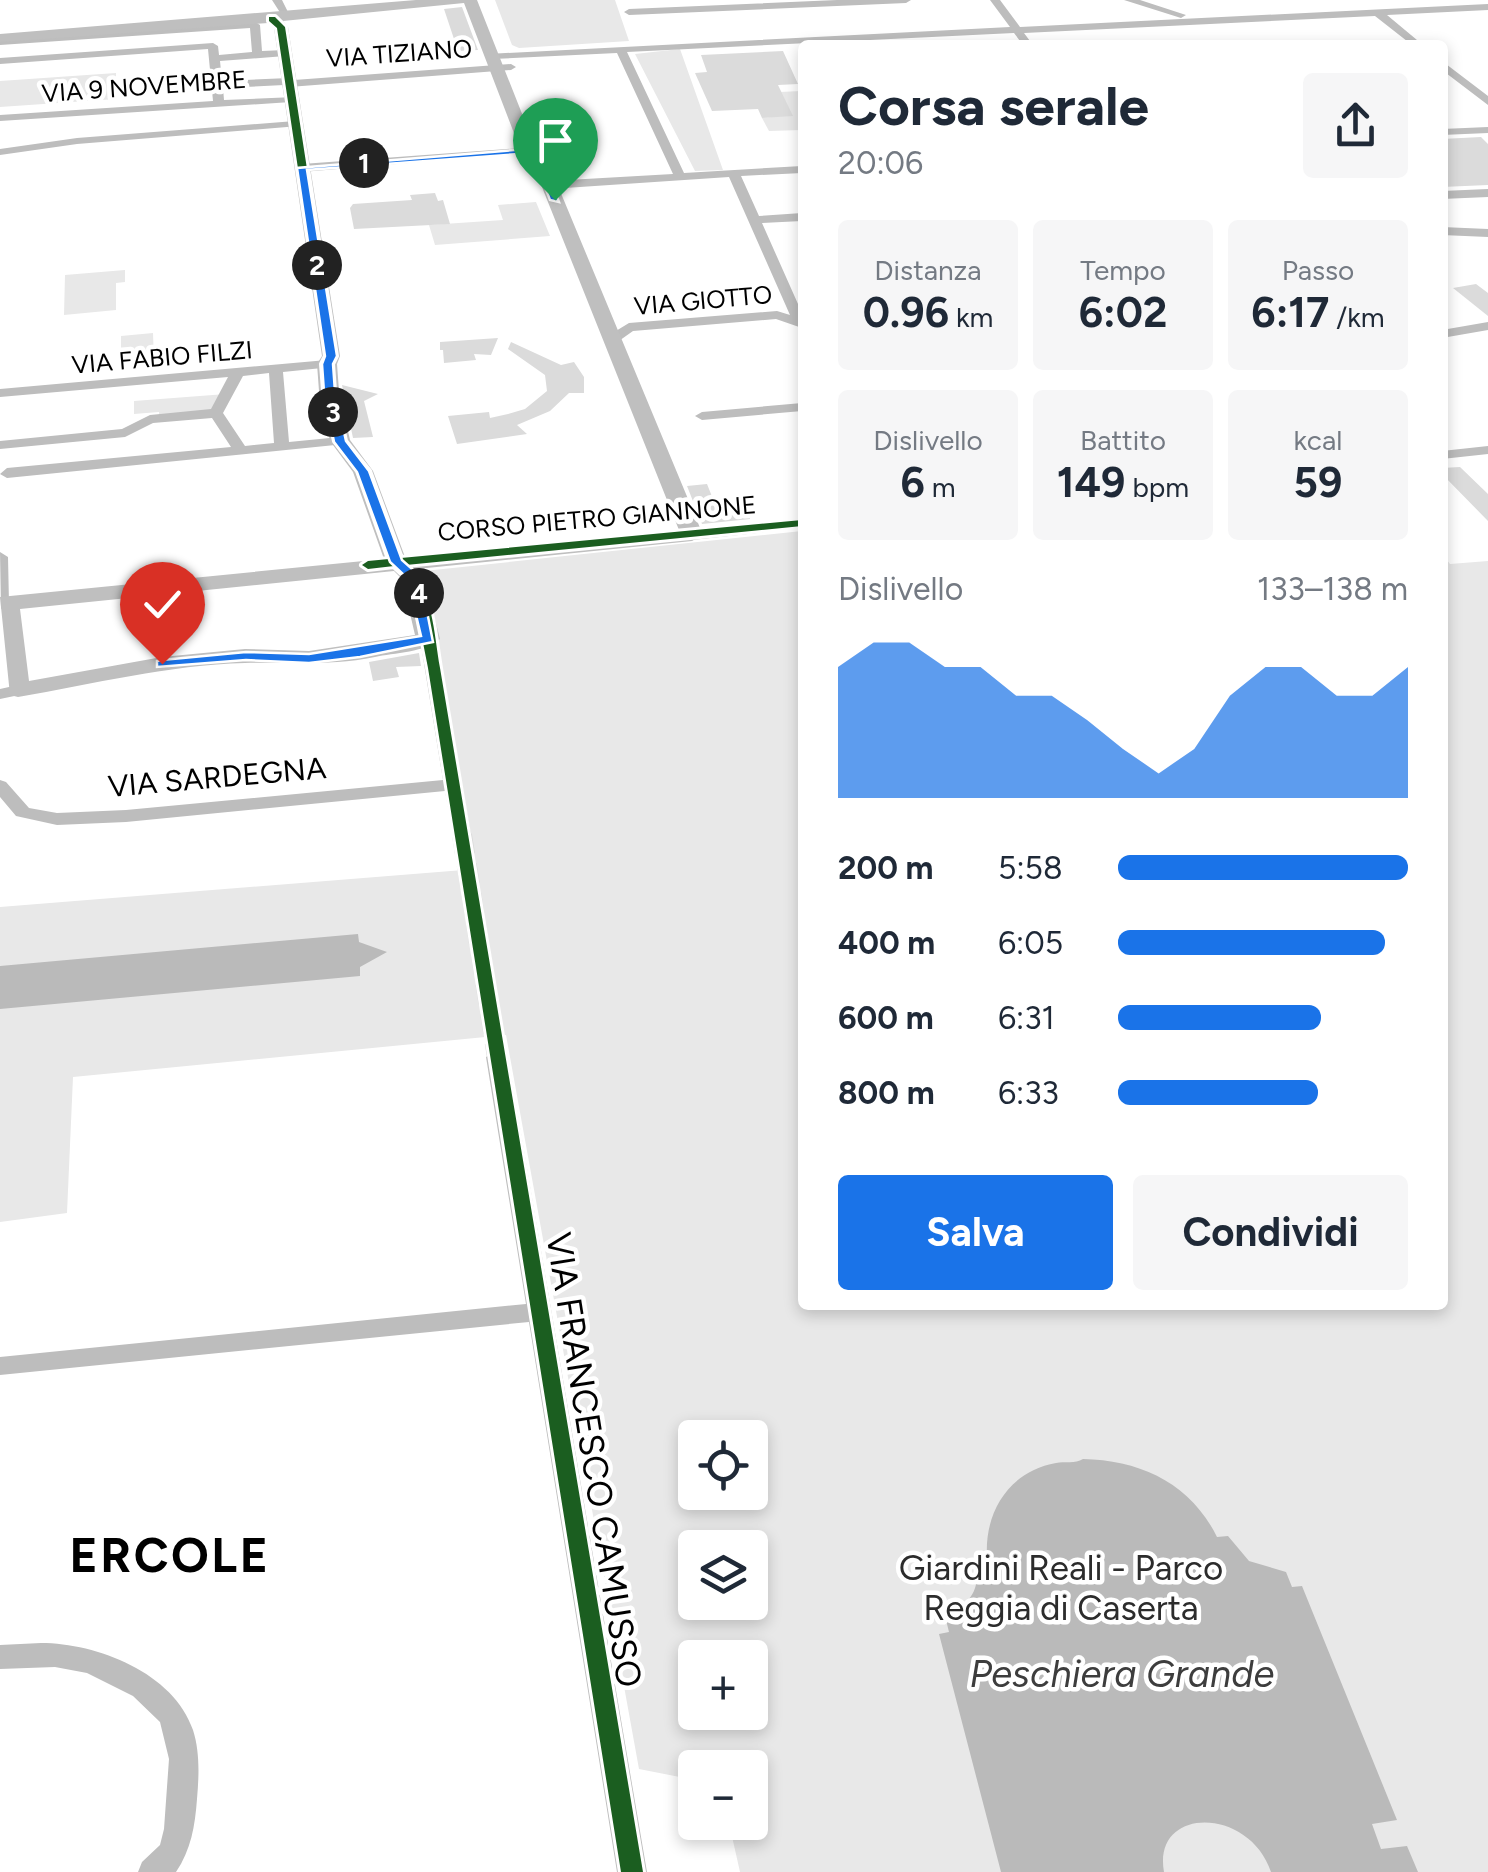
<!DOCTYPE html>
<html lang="it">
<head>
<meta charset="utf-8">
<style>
	body { margin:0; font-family:Figtree,sans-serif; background:#f6f6f7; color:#1f2937; height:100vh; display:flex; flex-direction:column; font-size:38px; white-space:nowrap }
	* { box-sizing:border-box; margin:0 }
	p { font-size:32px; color:#747a83 }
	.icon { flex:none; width:55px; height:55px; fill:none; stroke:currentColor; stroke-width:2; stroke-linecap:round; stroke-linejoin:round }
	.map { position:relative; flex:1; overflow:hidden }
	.drawer { position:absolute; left:798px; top:40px; width:650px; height:1270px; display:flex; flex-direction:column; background:#fff; border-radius:10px; box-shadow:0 5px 15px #0003 }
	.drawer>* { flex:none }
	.tools { position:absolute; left:678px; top:1420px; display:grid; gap:20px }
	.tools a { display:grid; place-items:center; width:90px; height:90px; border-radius:10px; background:#fff; box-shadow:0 5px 15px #0003; font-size:50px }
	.pin { position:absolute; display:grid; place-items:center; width:85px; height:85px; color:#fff; margin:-102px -42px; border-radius:50% 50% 50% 0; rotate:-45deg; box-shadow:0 0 10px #0007 }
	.pin .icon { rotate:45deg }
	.km { position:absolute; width:50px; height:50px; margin:-25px; border-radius:50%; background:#222; color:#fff; font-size:28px; line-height:50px; text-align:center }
	.round { display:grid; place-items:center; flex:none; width:105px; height:105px; border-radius:10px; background:#f6f6f7 }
	.overview { display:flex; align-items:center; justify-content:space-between; height:170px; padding:0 40px }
	h1 { font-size:55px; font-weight:700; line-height:75px }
	.stats { display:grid; grid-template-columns:repeat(3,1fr); gap:15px; height:170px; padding:10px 40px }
	.stats div { display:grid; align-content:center; border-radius:10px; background:#f6f6f7; text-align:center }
	.stats b { font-size:42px; font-weight:700 }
	.stats small { font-size:28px; font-weight:400 }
	.stats p { font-size:28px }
	.chart { height:280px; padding:20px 40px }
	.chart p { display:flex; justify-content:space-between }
	.chart svg { width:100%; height:180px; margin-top:10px; fill:#1a73e8; opacity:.7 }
	.action { display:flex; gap:20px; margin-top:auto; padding:20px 40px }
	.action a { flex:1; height:115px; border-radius:10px; background:#1a73e8; color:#fff; font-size:40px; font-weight:700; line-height:115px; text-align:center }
	.action a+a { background:#f6f6f7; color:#1f2937 }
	ul { padding:0 40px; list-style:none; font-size:32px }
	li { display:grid; grid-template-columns:160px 120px 1fr; align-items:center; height:75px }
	li i { height:25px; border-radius:12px; background:#1a73e8 }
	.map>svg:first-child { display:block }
	.green { fill:#e8e8e8; fill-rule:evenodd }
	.water { fill:#bababa }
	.building { fill:#dbdbdb }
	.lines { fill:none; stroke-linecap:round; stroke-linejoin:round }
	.street-tunnel { stroke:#d9d9d9; stroke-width:20; stroke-dasharray:20 10; stroke-linecap:butt }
	.street { fill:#bdbdbd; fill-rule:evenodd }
	.secondary { fill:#bfbfbf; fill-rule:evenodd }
	.cycleway-casing { stroke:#fff; stroke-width:6 }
	.cycleway { fill:#1b5e20; fill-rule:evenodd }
	.route { fill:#1a73e8; stroke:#fff; stroke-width:2.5 }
	.labels { text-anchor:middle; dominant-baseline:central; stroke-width:9; stroke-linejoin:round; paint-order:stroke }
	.far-street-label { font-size:25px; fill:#000; stroke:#fff }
	.street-label { font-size:30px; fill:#000; stroke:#fff }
	.near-street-label { font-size:35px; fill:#000; stroke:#fff }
	.near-park-label { font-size:35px; fill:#2c2c2c; stroke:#fff }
	.near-water-label { font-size:38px; font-style:italic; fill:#3d3d3d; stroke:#fff }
	.near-district-label { font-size:48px; font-weight:bold; letter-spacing:2.5px; fill:#000; stroke:#fff }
</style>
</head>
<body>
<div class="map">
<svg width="1488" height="1872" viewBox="0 0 1488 1872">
	<rect width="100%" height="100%" fill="#fff"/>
	<path class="green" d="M 495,0 L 615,0 L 629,41 L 519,48 L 512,45 Z
		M 680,49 L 723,170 L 695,171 L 635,54 Z
		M 116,73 L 116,99 L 0,107 L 0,81 Z
		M 802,91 L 802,130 L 769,131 L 762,118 L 792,115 L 755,93 Z
		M 536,202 L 550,236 L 435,245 L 429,225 L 503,220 L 498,205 Z
		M 125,270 L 125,282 L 116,283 L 116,310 L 64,315 L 65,275 Z
		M 153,333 L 154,361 L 121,364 L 121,336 Z
		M 226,394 L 216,413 L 159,418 L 159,412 L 134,414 L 134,401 Z
		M 802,531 L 802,1305 L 1442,1305 L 1443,555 L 1450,564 L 1488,561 L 1488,1872 L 740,1872 L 729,1823 L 750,1822 L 750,1768 L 695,1768 L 695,1780 L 639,1769 L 506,1035 L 73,1077 L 67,1213 L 0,1222 L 0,907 L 476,869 L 424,571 ZM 695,1438 L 750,1438 L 750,1492 L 695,1492 ZM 695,1548 L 750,1548 L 750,1602 L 695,1602 ZM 695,1658 L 750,1658 L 750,1712 L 695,1712 Z"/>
	<path class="water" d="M 358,934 L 359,942 L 387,952 L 360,967 L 360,976 L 0,1009 L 0,966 Z
		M 1083,1459 C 1141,1460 1191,1484 1217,1537 L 1228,1536 L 1249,1561 L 1286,1572 L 1292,1587 L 1302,1586 L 1397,1820 L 1372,1824 L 1381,1849 L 1407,1846 L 1418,1872 L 1271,1872 C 1249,1806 1152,1806 1164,1872 L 1001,1872 L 939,1634 L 949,1632 L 945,1616 C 967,1605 979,1594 977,1568 L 988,1566 C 981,1519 1005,1472 1056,1463 C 1065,1461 1075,1464 1083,1459 Z"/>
	<path class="building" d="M 462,7 L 478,50 L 458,51 L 444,9 Z
		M 783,51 L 798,84 L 778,85 L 793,116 L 762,118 L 758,109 L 712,111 L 695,73 L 707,72 L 701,55 Z
		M 1481,137 L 1488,144 L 1488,185 L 1442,187 L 1442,139 Z
		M 435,193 L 438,201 L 443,200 L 450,224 L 354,229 L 350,208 L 353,204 L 412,200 L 410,195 Z
		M 1476,284 L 1488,293 L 1488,316 L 1453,288 Z
		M 498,338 L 491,355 L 474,354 L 476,360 L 444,363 L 443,350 L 440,350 L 440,342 Z
		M 511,342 L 561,365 L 574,362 L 584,377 L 584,393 L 569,393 L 550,411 L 517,425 L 527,434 L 457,444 L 448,416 L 489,412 L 490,418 L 508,414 L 525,409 L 547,391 L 545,375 L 508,349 Z
		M 342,385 L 378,394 L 364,401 L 373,437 L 353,438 Z
		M 1460,467 L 1488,494 L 1488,521 L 1442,474 L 1442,468 Z
		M 707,484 L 717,509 L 749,506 L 750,519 L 702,524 L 687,486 Z
		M 419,653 L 421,666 L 396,667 L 399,677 L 373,681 L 369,662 Z"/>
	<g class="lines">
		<path class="street-tunnel" d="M 462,835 L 497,1057"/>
		<path class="street" d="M 272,0 L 282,0 L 289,14 L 281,14 Z
			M 837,0 L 911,0 L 906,3 L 629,15 L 624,12 L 629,9 Z
			M 990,0 L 1000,0 L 1020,27 L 1488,4 L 1488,10 L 1387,15 L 1423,45 L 1412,45 L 1375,16 L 1024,33 L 1033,45 L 1023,45 L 1014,33 L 627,52 L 684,173 L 802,166 L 802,173 L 741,176 L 759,216 L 802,213 L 802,221 L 762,223 L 802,313 L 802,328 L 776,319 L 633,331 L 616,343 L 606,343 L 606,337 L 629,323 L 777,311 L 790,315 L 729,177 L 550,189 L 544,185 L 550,181 L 673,174 L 617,53 L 492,59 L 487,56 L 488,54 L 1010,27 Z
			M 1124,0 L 1140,0 L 1186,15 L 1181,18 Z
			M 255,22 L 260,25 L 262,51 L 285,50 L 290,53 L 285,56 L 220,61 L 222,81 L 289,78 L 294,80 L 511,64 L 516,67 L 511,70 L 289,87 L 284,85 L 223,88 L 224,100 L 295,97 L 296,99 L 291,102 L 0,121 L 0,115 L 213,101 L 208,49 L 0,64 L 0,58 L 213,43 L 218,46 L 219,55 L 252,52 L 250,28 L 0,45 L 0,39 Z
			M 1442,61 L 1488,96 L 1488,105 L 1442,70 Z
			M 295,121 L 299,122 L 299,126 L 77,144 L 0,155 L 0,149 L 77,138 Z
			M 1488,127 L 1488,133 L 1442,135 L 1442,129 Z
			M 535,147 L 539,148 L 539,152 L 302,172 L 296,168 L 302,164 Z
			M 1488,189 L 1488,197 L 1442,199 L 1442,191 Z
			M 1442,227 L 1488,229 L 1488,237 L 1442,235 Z
			M 1488,322 L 1488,330 L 1442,338 L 1442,330 Z
			M 327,360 L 334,364 L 332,367 L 283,372 L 289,442 L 340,437 L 347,441 L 345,444 L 7,478 L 0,474 L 7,468 L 231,447 L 212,418 L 153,423 L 125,437 L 0,449 L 0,441 L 122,429 L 150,415 L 211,409 L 228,377 L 0,397 L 0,389 ZM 269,373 L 274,443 L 245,446 L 223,413 L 243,376 Z
			M 802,403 L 802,411 L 702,420 L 695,416 L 702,412 Z
			M 1488,446 L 1488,454 L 1442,459 L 1442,451 Z
			M 802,518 L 802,528 L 692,540 L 684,535 L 692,530 Z
			M 0,552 L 8,557 L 9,604 L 1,609 Z
			M 428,634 L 436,639 L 471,835 L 469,839 L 462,841 L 453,835 L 445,791 L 126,822 L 57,825 L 16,816 L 0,797 L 0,780 L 6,782 L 29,808 L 57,813 L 126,810 L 443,780 L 420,639 Z
			M 18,685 L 24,686 L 27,690 L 24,694 L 0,699 L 0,689 Z
			M 497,1050 L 508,1057 L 647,1872 L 617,1872 L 529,1322 L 0,1375 L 0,1357 L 526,1304 L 486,1057 Z
			M 41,1643 C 97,1643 174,1673 193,1730 C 200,1752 199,1776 197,1799 C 195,1826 191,1850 176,1872 L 138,1872 L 142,1862 L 160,1845 L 164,1829 L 169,1759 L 160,1722 L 133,1696 L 87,1673 L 55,1667 L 0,1669 L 0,1645 Z"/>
		<path class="secondary" d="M 416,0 L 477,0 L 532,139 L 543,150 L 703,535 L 692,541 L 417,569 L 424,577 L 440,639 C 427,652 393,653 375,657 C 331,666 289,662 245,663 C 169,665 93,684 18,697 L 10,695 L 0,597 L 384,559 L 353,472 L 330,441 L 319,391 L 317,364 L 322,356 L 274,28 L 268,23 L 0,42 L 0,34 ZM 464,3 L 517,141 L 528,152 L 679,530 L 405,557 L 373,471 L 350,440 L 339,391 L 337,364 L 340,356 L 288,27 L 283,21 ZM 394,571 L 402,579 L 415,635 L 309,651 L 245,649 L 162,657 L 29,681 L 20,609 Z"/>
		<defs>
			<path id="cycleway" d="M 269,17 L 275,17 L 285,27 L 336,356 L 332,364 L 334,391 L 345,441 L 369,471 L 401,558 L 802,520 L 802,526 L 406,565 C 433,589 434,634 440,668 L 643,1872 L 621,1872 L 428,668 L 412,587 L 408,579 L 394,566 L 368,569 L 362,565 L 368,561 L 389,559 L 358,471 L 335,441 L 324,391 L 322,364 L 326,356 L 277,28 L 269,21 Z"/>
		</defs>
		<use href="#cycleway" class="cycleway-casing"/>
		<use href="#cycleway" class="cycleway"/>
	</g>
	<path class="route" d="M 539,148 L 559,202 L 550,200 L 532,153 L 307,170 L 337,356 L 333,364 L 335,392 L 346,441 L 369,471 L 402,560 L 420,576 L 433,642 L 360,657 L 309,663 L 246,660 L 157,667 L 157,661 L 162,660 L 246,652 L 309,654 L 421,636 L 407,578 L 390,562 L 357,472 L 334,442 L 324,392 L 322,364 L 325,356 L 297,168 Z"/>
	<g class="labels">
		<g class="far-street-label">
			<text transform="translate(399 53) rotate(-4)">VIA TIZIANO</text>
			<text transform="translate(144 86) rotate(-4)">VIA 9 NOVEMBRE</text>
			<text transform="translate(703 300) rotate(-5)">VIA GIOTTO</text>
			<text transform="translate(162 357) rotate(-5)">VIA FABIO FILZI</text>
			<text transform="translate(597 518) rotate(-5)">CORSO PIETRO GIANNONE</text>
		</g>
		<g class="street-label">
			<text transform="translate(217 777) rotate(-5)">VIA SARDEGNA</text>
		</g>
		<g class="near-street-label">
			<text transform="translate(594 1460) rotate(81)">VIA FRANCESCO CAMUSSO</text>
		</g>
		<g class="near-park-label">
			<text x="1061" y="1568">Giardini Reali - Parco<tspan x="1061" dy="40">Reggia di Caserta</tspan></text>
		</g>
		<g class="near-water-label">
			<text x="1122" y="1674">Peschiera Grande</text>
		</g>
		<g class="near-district-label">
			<text x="170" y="1555">ERCOLE</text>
		</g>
	</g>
</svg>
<div class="tools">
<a><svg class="icon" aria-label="locate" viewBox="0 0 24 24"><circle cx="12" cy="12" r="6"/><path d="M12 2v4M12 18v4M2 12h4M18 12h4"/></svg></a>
<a><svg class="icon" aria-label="layers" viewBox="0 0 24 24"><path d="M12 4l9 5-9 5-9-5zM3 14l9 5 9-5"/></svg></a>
<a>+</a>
<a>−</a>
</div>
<div class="pin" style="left:555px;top:200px;background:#1e9e55"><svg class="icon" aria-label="arrive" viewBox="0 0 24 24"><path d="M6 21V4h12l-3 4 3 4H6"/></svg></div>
<div class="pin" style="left:162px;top:664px;background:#d93025"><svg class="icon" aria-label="check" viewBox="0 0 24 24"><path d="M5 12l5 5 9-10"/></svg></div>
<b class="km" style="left:364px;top:163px">1</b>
<b class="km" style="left:317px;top:265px">2</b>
<b class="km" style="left:333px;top:412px">3</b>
<b class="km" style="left:419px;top:593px">4</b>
<section class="drawer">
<div class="overview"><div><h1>Corsa serale</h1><p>20:06</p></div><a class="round"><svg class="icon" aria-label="share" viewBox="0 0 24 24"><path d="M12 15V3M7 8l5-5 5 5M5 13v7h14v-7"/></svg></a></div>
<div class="stats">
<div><p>Distanza</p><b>0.96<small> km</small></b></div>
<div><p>Tempo</p><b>6:02</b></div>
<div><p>Passo</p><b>6:17<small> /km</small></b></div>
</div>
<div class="stats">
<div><p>Dislivello</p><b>6<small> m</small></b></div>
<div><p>Battito</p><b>149<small> bpm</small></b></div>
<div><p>kcal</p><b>59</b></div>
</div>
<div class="chart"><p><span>Dislivello</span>133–138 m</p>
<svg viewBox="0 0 160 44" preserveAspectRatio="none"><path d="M0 44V12L10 6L20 6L30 12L40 12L50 19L60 19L70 25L80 32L90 38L100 32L110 19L120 12L130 12L140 19L150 19L160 12V44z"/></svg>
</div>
<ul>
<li><b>200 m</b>5:58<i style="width:100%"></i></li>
<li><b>400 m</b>6:05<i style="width:92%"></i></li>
<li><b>600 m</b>6:31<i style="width:70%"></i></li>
<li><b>800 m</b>6:33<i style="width:69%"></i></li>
</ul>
<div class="action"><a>Salva</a><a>Condividi</a></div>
</section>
</div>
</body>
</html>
